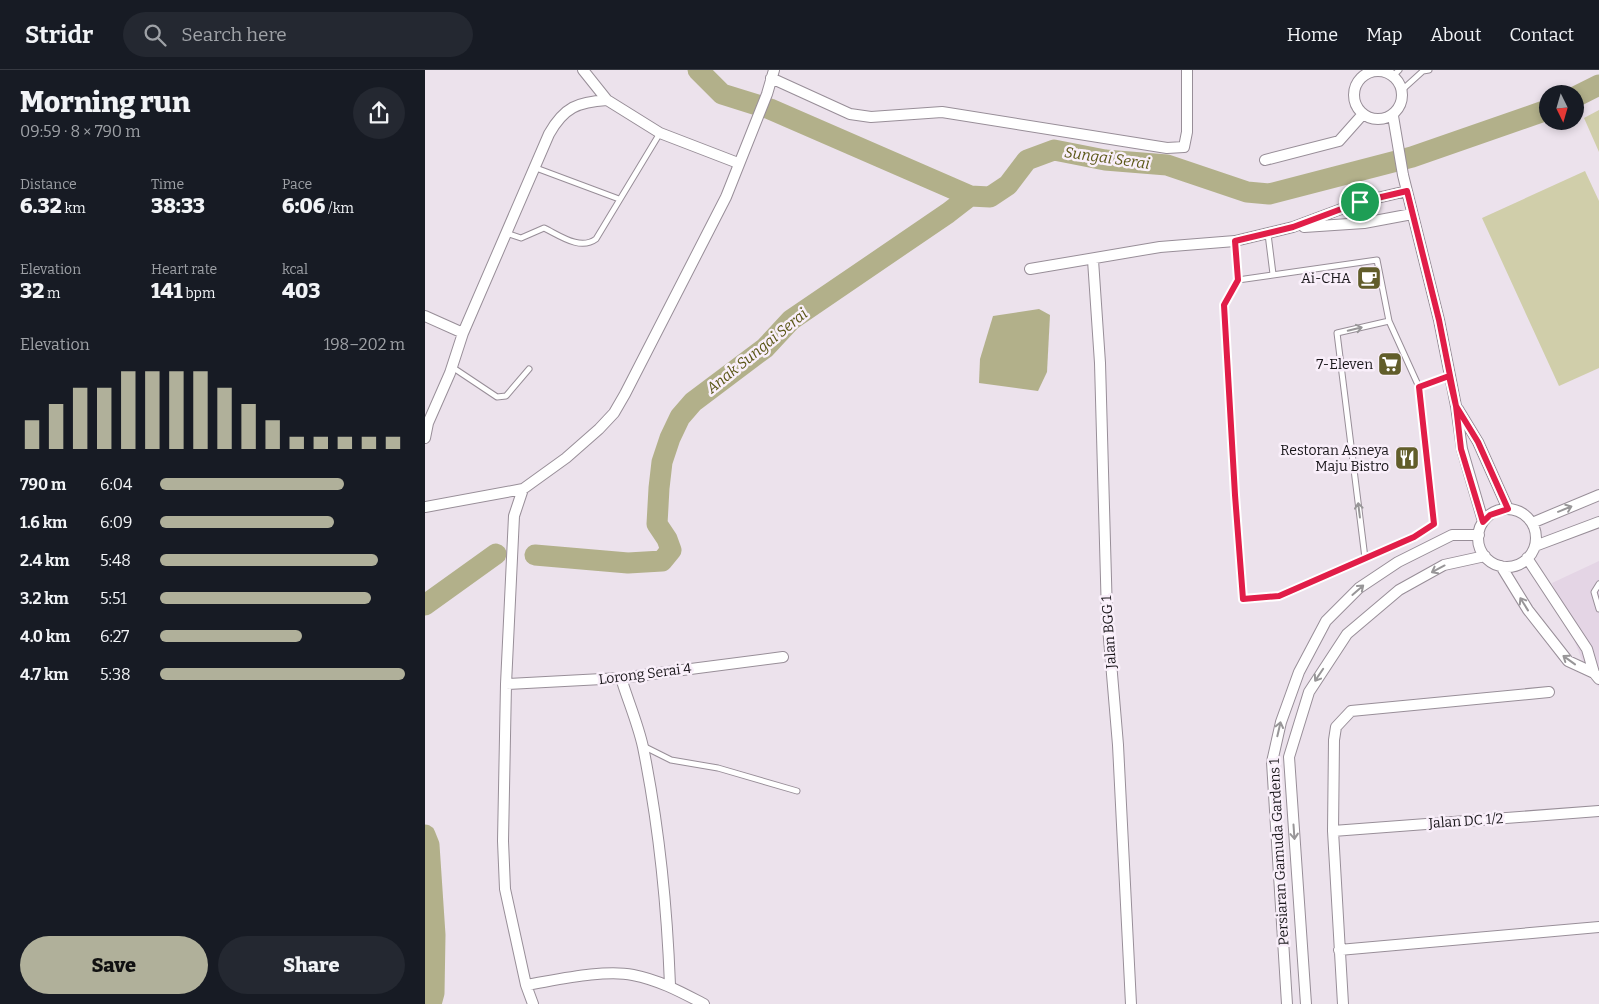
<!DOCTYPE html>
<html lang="en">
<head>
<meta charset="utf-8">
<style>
	body { margin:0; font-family:Bitter,serif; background:#242831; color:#f1f3f6; height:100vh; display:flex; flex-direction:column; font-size:19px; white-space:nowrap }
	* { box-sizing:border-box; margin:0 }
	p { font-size:16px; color:#9ea1a6 }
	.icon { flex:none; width:28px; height:28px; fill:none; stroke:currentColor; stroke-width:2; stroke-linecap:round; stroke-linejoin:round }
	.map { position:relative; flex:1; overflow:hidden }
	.details { display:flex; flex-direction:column; background:#171b24; width:425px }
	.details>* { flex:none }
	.needle { width:32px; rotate:175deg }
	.buttons { position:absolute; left:1114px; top:15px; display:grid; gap:10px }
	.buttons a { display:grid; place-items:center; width:45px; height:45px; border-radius:50%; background:#171b24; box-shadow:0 2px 8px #0003; font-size:25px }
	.pin { position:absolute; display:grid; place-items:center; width:42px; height:42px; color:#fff; margin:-21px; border:2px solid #fff; border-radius:50%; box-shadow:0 1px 5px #0007 }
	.round { display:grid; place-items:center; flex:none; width:52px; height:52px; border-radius:26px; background:#242831 }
	.summary { display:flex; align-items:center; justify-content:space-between; height:85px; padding:0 20px }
	h1 { font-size:28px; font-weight:800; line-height:38px }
	.stats { display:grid; grid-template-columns:repeat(3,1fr); gap:8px; height:85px; padding:5px 20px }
	.stats div { display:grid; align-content:center }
	.stats b { font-size:21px; font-weight:800 }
	.stats small { font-size:14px; font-weight:400 }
	.stats p { font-size:14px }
	.chart { height:140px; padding:10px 20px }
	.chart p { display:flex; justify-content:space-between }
	.chart svg { width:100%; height:90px; margin-top:5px; stroke:#b0b09a; stroke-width:6 }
	.primary-button { display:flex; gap:10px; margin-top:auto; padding:10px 20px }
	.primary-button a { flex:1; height:58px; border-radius:30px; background:#b0b09a; color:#111; font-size:20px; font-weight:800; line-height:58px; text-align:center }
	.primary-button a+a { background:#242831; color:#f1f3f6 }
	ul { padding:0 20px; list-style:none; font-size:16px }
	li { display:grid; grid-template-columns:80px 60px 1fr; align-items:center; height:38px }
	li i { height:12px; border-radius:6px; background:#b0b09a }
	header { display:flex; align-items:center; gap:30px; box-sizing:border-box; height:70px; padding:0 25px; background:#171b24; border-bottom:1px solid #363941 }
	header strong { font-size:24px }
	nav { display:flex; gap:28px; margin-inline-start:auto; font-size:18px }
	.search { width:350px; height:45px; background:#242831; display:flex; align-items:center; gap:12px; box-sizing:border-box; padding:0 18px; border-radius:28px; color:#9ea1a6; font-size:19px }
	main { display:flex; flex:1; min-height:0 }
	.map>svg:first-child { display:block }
	.built { fill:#e4d5e5 }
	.green { fill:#d0ceaa }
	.water { fill:#b2b08a }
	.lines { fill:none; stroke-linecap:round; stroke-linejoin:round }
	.river { stroke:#b2b08a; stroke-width:21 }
	.service-casing { stroke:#988e98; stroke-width:7 }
	.minor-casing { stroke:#988e98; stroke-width:12 }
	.service { stroke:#fff; stroke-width:5 }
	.minor { stroke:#fff; stroke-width:10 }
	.oneway { stroke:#989698 }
	.route-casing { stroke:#fff; stroke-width:10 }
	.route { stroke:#e11d48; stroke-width:6 }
	.labels { text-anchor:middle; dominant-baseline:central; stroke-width:5; stroke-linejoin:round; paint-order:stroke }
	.poi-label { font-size:14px; fill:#19161a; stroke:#f9effa; text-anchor:end }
	.street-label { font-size:14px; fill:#19161a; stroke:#f9effa }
	.water-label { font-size:15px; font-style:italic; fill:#5a5616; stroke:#f9effa }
</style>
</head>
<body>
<header>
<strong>Stridr</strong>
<div class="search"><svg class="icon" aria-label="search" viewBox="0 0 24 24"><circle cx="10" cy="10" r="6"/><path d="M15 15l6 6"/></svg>Search here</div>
<nav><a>Home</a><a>Map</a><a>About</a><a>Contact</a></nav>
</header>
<main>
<section class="details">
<div class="summary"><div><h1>Morning run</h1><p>09:59 · 8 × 790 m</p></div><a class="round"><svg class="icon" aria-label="share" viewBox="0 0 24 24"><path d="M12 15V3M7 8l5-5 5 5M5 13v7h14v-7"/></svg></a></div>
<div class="stats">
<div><p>Distance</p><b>6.32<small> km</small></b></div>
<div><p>Time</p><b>38:33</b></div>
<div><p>Pace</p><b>6:06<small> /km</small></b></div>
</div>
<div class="stats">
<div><p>Elevation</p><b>32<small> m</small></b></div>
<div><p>Heart rate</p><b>141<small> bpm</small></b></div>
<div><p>kcal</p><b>403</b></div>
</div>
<div class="chart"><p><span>Elevation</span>198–202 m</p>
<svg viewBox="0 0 160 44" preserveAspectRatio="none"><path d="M5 44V30M15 44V22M25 44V14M35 44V14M45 44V6M55 44V6M65 44V6M75 44V6M85 44V14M95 44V22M105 44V30M115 44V38M125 44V38M135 44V38M145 44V38M155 44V38"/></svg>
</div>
<ul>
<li><b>790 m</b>6:04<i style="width:75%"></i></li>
<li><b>1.6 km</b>6:09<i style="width:71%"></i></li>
<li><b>2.4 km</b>5:48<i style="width:89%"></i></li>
<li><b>3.2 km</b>5:51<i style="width:86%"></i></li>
<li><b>4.0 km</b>6:27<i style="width:58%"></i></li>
<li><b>4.7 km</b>5:38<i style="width:100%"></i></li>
</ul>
<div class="primary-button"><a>Save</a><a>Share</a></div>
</section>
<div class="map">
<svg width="1174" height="934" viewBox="0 0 1174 934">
	<rect width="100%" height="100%" fill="#ece2ec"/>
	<path class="built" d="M 1174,491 L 1174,617 L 1162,603 L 1127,513 Z"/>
	<path class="green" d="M 1174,40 L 1174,82 L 1159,48 Z
		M 1160,101 L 1174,131 L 1174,298 L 1134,316 L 1057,148 Z"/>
	<path class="water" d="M 614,239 L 625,245 L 622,302 L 613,321 L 554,313 L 555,289 L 568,246 Z"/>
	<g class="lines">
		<path class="river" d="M 273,0 L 297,24 L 345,39 L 545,126 L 565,127 L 583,115 L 602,90 L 629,80 L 680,90 L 742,95 L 822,122 L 844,124 L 987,87 L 1122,40
			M 1150,27 L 1174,15
			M 110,485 L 203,493 L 237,491 L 246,480 L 242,469 L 232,454 L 234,418 L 237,392 L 245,368 L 255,347 L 268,332 L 340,278 L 366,250 L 523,143 L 545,126
			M 0,535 L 71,484
			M 0,765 L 4,775 L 10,865 L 9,923 L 6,934"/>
		<defs>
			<path id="service" d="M 968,6 L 974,0
				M 977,20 L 998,1 L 1004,0
				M 111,98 L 194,129
				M 81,163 L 96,168 L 119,158 C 134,165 155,181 171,169 L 235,63
				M 843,164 L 848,204
				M 810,171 L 813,210 L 799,235 L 816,517 L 819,529 L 854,526 L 989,467 L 1009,454 L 994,317 L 964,251 L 952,190 L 813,210
				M 27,297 L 72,327 L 81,326 L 104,299
				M 994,317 L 1024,306
				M 940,488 L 912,263 L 964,251
				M 1174,514 L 1169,522 L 1174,539
				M 218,676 L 246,690 L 293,698 L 372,721"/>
			<path id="minor" d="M 158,0 L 182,30 L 235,63 L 313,93
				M929 25a24 24 0 1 1 48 0a24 24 0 1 1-48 0Z
				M 346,8 L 425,44 L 446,47 L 517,42 L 742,78 L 759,77 L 762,62 L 762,0
				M 968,46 L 978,105 L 1014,250 L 1031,336 L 1037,379 L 1058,451
				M 840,90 L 914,71 L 938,44
				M 879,157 L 939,153 L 987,144
				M 668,190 L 675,293 L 682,545 L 693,675 L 706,934
				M 605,199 L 735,177 L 810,171 L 868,157 L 935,132 L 982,121
				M 0,246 L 38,263
				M 1033,339 L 1053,372 L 1083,439
				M 0,368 L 3,353 L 25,303 L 38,263 L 124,64 C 139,37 153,32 182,30
				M 0,437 L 98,419
				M1053 468a29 29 0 1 1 58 0a29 29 0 1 1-58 0Z
				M 1107,453 L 1174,425
				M 1110,476 L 1174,452
				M 1102,488 L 1162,579 L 1169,603 L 1174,609
				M 1076,496 L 1103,540 L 1143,591 L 1169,603
				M 196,608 C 203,631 213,654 218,677 C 234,756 242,835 245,915
				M 81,614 L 196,608 L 358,587
				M 908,761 L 1174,741
				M 914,880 L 1174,857
				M 101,915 C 132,910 179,899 208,905 C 234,910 256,922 279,934
				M 108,934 L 101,915 L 80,819 L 78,771 L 81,614 L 89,446 L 98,419 L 141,388 L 174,359 L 189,343 L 200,324 L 301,127 L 342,24 L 349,0
				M 862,934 L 847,692 L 856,652 L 874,602 L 901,551 L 934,518 L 973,492 L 1027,465 L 1054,465
				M 881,934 L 864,687 L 884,622 L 922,564 L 974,520 L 1019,495 L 1060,486
				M 918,934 L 908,761 L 909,670 L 911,657 L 926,641 L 1124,622"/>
		</defs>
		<use href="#service" class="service-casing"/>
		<use href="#minor" class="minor-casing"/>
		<use href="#service" class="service"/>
		<use href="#minor" class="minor"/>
	</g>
	<defs><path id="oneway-shaft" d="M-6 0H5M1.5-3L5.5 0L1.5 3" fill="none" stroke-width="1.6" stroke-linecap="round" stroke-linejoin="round" transform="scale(1.25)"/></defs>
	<g class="oneway">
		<use href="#oneway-shaft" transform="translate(930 259) rotate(-14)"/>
		<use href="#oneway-shaft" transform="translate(1140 439) rotate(-22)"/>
		<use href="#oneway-shaft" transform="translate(934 440) rotate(-97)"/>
		<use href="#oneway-shaft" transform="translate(1013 499) rotate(152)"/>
		<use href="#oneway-shaft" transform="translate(933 520) rotate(-41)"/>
		<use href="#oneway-shaft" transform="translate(1099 534) rotate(-122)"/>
		<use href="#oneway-shaft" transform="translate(1144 590) rotate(-144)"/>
		<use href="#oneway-shaft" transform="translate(894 605) rotate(124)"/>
		<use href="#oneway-shaft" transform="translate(854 659) rotate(-77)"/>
		<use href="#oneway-shaft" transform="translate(869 762) rotate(86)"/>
	</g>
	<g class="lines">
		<defs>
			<path id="route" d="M 935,132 L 868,157 L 810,171 L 813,210 L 799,235 L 810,425 L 818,529 L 854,526 L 989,467 L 1009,454 L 994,317 L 1024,306 L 1031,336 L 1036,379 L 1058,452 L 1065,445 L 1083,439 L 1053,372 L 1031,336 L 1014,250 L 982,121 L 935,132"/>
		</defs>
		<use href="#route" class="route-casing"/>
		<use href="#route" class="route"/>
	</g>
	<defs>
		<symbol id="cafe-square" viewBox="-11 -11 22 22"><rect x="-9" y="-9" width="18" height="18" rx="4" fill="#615d2a" stroke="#f9effa"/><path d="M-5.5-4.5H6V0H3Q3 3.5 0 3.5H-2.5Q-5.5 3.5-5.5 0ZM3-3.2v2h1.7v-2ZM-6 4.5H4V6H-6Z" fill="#fff"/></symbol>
		<symbol id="supermarket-square" viewBox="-11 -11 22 22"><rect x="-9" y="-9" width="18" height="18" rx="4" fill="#615d2a" stroke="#f9effa"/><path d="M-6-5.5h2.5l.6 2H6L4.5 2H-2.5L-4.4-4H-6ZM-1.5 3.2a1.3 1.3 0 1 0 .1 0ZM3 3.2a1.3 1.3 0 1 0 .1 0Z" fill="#fff"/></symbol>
		<symbol id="restaurant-square" viewBox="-11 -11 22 22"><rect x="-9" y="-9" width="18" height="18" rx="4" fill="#615d2a" stroke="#f9effa"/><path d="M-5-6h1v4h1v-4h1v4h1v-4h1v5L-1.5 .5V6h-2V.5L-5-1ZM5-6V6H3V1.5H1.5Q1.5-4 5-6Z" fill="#fff"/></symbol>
	</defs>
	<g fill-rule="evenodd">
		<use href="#cafe-square" x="930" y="194" width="28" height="28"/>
		<use href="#supermarket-square" x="951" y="280" width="28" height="28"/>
		<use href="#restaurant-square" x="968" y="374" width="28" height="28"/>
	</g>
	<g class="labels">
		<g class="poi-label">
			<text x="926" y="208">Ai-CHA</text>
			<text x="948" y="294">7-Eleven</text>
			<text x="964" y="380">Restoran Asneya<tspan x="964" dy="16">Maju Bistro</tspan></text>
		</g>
		<g class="street-label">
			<text transform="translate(684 562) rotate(-94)">Jalan BGG 1</text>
			<text transform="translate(220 604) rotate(-7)">Lorong Serai 4</text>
			<text transform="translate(1041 751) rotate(-4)">Jalan DC 1/2</text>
			<text transform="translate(854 782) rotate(-93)">Persiaran Gamuda Gardens 1</text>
		</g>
		<g class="water-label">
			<text transform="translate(682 88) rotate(8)">Sungai Serai</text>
			<text transform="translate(332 281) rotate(-39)">Anak Sungai Serai</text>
		</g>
	</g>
</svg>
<div class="buttons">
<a><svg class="needle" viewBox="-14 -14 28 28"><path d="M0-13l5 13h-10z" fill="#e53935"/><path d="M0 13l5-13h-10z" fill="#9ea1a6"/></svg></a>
</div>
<div class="pin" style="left:935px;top:132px;background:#1e9e55"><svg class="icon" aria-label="arrive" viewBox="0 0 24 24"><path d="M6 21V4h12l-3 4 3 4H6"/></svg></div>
</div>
</main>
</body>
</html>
